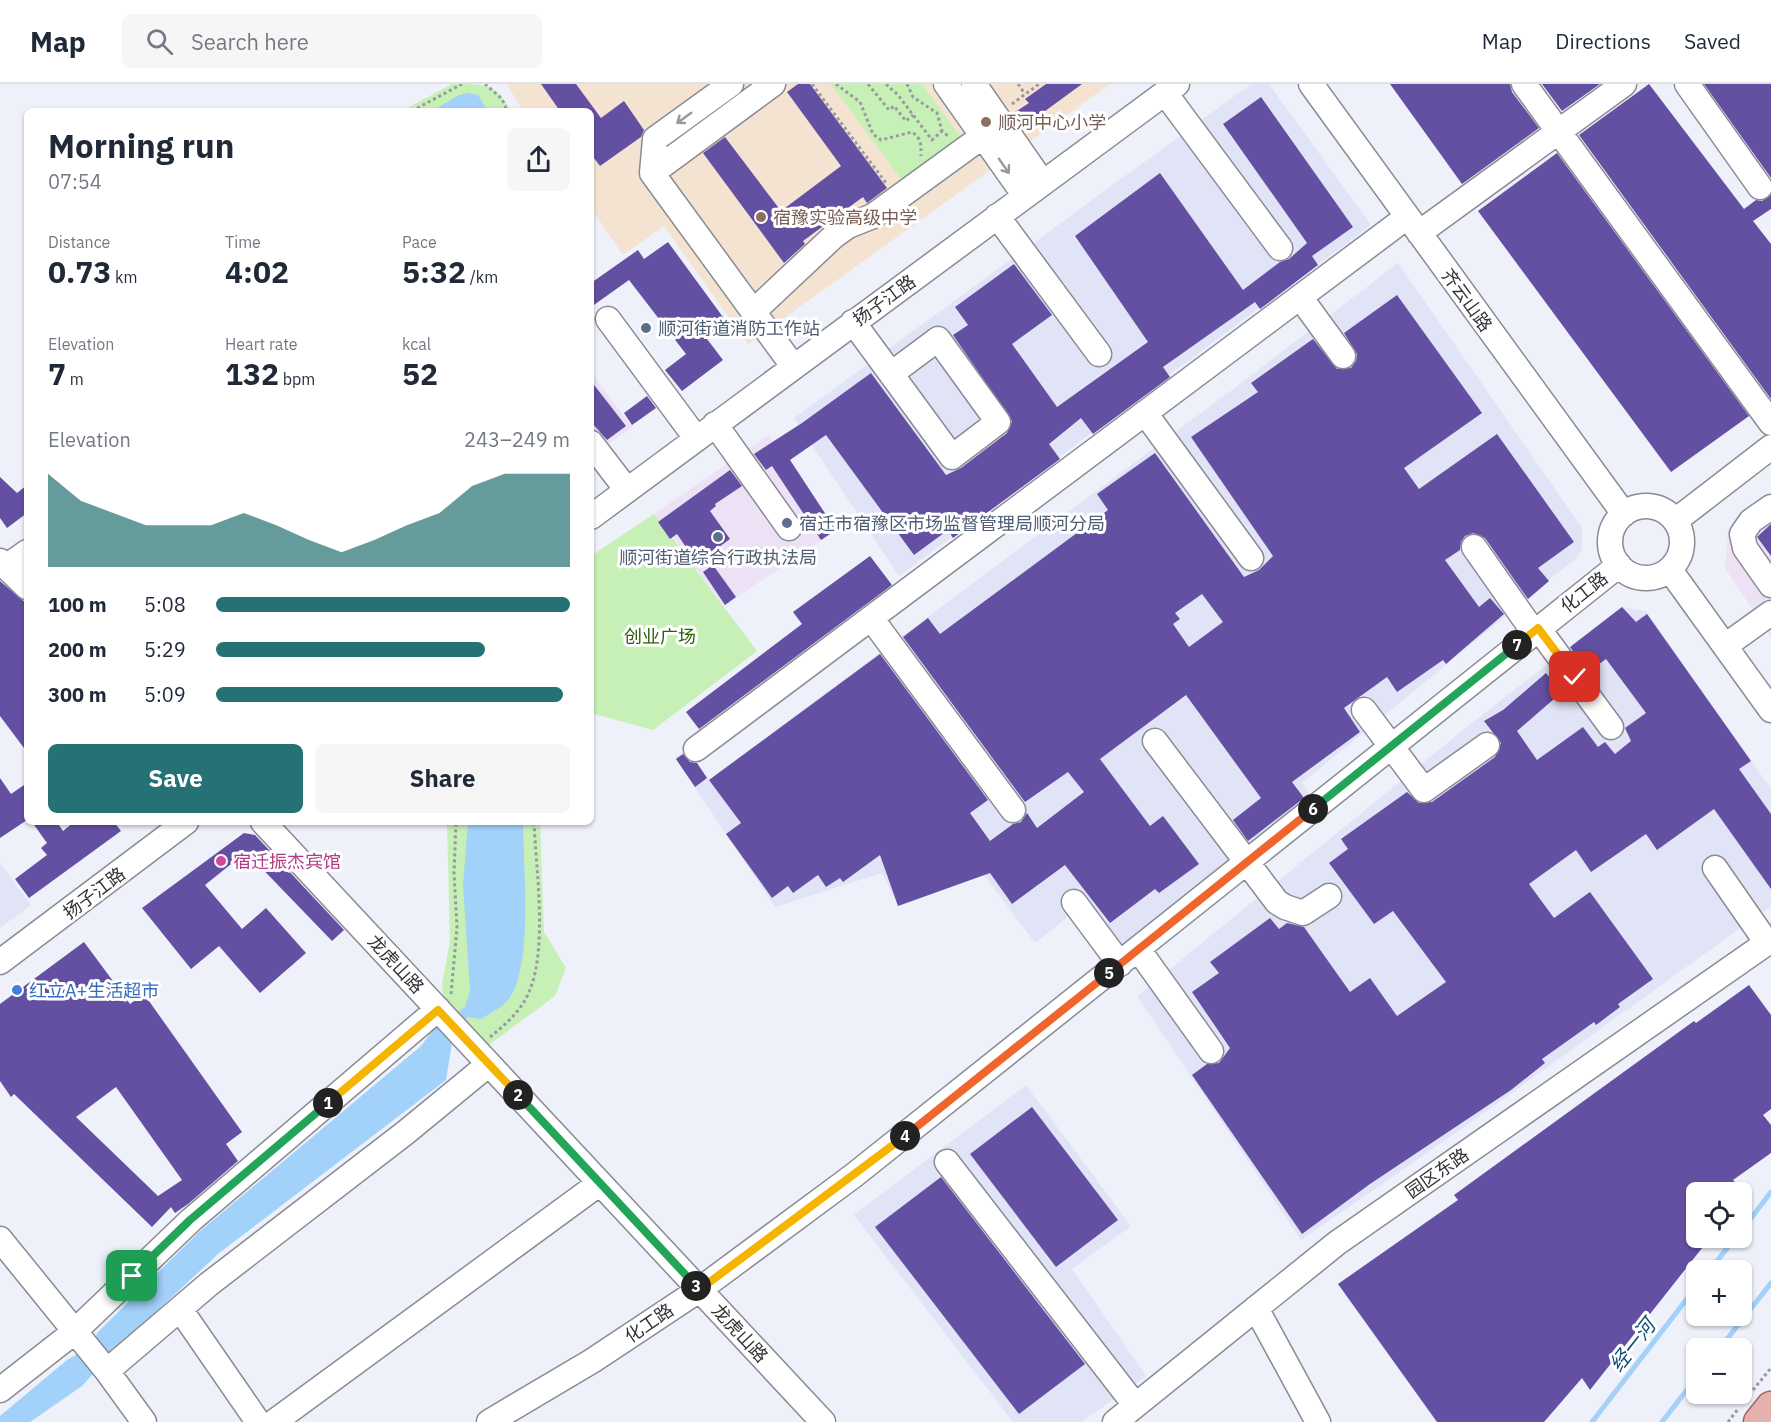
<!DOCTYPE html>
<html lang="en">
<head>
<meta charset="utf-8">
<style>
	body { margin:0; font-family:"IBM Plex Sans","Noto Sans SC",sans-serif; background:#f6f6f7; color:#1f2937; height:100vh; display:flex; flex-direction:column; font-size:22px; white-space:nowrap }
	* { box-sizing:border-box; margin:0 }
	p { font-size:20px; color:#747a83 }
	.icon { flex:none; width:33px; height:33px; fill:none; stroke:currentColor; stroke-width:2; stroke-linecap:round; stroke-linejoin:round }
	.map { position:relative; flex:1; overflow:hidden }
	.details { position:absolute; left:24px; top:24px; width:570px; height:717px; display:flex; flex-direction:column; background:#fff; border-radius:9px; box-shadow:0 2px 4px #0004 }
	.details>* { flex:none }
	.buttons { position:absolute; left:1686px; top:1098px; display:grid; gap:12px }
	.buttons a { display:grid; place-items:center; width:66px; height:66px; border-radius:9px; background:#fff; box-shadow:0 2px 4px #0004; font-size:30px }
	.pin { position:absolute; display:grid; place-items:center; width:51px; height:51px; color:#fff; margin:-26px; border-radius:12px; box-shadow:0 3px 9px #0006 }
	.km { position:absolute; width:30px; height:30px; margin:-15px; border-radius:50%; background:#222; color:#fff; font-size:16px; line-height:30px; text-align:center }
	.round { display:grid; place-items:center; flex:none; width:63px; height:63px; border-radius:9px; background:#f6f6f7 }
	.overview { display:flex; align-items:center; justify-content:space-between; height:102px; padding:0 24px }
	h1 { font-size:33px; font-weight:700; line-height:45px }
	.stats { display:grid; grid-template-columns:repeat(3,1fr); gap:9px; height:102px; padding:6px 24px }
	.stats div { display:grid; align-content:center }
	.stats b { font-size:30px; font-weight:700 }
	.stats small { font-size:16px; font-weight:400 }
	.stats p { font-size:16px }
	.chart { height:168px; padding:12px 24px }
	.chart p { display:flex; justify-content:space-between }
	.chart svg { width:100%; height:108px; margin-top:6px; fill:#267173; opacity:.7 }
	.cta { display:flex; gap:12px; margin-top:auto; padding:12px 24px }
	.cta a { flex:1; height:69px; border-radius:9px; background:#267173; color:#fff; font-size:24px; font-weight:700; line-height:69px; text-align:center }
	.cta a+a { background:#f6f6f7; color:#1f2937 }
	ul { padding:0 24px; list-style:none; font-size:20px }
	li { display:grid; grid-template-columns:96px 72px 1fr; align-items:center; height:45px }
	li i { height:15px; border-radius:8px; background:#267173 }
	header { display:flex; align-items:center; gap:36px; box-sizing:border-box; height:84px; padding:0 30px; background:#fff; border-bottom:2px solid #e0e1e3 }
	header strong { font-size:28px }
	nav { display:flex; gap:33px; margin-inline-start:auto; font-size:21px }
	.search { width:420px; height:54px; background:#f6f6f7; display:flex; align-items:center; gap:15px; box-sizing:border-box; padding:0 21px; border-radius:9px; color:#747a83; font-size:22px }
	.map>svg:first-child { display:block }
	.commercial { fill:#ede1f5 }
	.built { fill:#e1e4f6 }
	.education { fill:#f5e3d2 }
	.green { fill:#c6f0b5 }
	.water { fill:#a2d1fa }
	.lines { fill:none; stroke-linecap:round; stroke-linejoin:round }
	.stream { stroke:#a2d1fa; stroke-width:5 }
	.building { fill:#6450a2; fill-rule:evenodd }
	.minor-casing { stroke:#898b95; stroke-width:27 }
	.major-casing { stroke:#9c6361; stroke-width:33 }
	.path { stroke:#9899a1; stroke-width:3; stroke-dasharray:3 3; stroke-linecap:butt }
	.minor { stroke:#fff; stroke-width:24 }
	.major { stroke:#e5b1ad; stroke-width:30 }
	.oneway { stroke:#99999b }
	.split-1-casing { stroke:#fff; stroke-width:12 }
	.split-2-casing { stroke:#fff; stroke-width:12 }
	.split-3-casing { stroke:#fff; stroke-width:12 }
	.split-4-casing { stroke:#fff; stroke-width:12 }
	.split-5-casing { stroke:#fff; stroke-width:12 }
	.split-6-casing { stroke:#fff; stroke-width:12 }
	.split-7-casing { stroke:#fff; stroke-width:12 }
	.split-8-casing { stroke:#fff; stroke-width:12 }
	.split-1 { stroke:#22a559; stroke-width:8 }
	.split-2 { stroke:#f5b400; stroke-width:8 }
	.split-3 { stroke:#22a559; stroke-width:8 }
	.split-4 { stroke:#f5b400; stroke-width:8 }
	.split-5 { stroke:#f0652b; stroke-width:8 }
	.split-6 { stroke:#f0652b; stroke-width:8 }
	.split-7 { stroke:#22a559; stroke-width:8 }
	.split-8 { stroke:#f5b400; stroke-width:8 }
	.education-dot { fill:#8d6e63; stroke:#fff; stroke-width:2 }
	.service-dot { fill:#5c6f8a; stroke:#fff; stroke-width:2 }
	.hotel-dot { fill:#d1479c; stroke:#fff; stroke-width:2 }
	.shop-dot { fill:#3f7fe0; stroke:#fff; stroke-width:2 }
	.labels { text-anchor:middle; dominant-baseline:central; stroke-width:6; stroke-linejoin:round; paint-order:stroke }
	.education-label { font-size:18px; fill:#785e54; stroke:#fff; text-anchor:start }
	.street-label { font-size:18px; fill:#333337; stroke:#fff }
	.service-label { font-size:18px; fill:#4e5e75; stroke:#fff; text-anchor:start }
	.park-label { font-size:18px; fill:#2a5f07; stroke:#fff }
	.hotel-label { font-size:18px; fill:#b23c85; stroke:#fff; text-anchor:start }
	.shop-label { font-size:18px; fill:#366cbe; stroke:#fff; text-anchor:start }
	.water-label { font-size:20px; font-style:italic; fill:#104c78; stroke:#fff }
</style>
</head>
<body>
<header>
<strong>Map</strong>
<div class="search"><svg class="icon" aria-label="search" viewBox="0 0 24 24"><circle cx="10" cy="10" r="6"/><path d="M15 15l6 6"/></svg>Search here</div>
<nav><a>Map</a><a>Directions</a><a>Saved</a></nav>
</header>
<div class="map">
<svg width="1771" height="1338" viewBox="0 0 1771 1338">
	<rect width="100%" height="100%" fill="#eef0fa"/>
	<path class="commercial" d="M 591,288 L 632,343 L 591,373 Z
		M 769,351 L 787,378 L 790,376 L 836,446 L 724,522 L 654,430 Z
		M 1771,417 L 1771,553 L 1725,484 L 1728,449 Z"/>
	<path class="built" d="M 1251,0 L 1269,0 L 1371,141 L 899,492 L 794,334 Z
		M 1398,179 L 1582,444 L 1582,466 L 1575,475 L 1302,699 L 1312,714 L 1111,876 L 1075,827 L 1035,859 L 984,791 L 898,822 L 882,789 L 775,823 L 675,674 L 687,665 L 709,696 L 1244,297 Z
		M 1622,523 L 1646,527 L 1771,705 L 1771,822 L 1470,1039 L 1301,1156 L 1137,912 L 1473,638 Z
		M 0,779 L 31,821 L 0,844 Z
		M 1026,1001 L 1131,1142 L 1072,1185 L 1146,1292 L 1082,1338 L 1013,1338 L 854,1131 Z"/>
	<path class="education" d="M 506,0 L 1110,0 L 748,260 L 664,142 L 623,171 L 591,124 L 591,27 L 524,27 Z"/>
	<path class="green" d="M 452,0 C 488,0 496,0 511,27 L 402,27 Z
		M 831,0 L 922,0 L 962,55 L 903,98 Z
		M 654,430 L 757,567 L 653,646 L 591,629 L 591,472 Z
		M 447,738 L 540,738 L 544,848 L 566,884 L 555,912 L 486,963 L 444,920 L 442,900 L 450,857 Z"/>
	<path class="water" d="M 468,9 L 478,11 L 488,27 L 432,27 L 459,11 Z
		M 468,738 L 523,738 C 523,780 534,884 508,916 C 502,924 490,929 481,935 L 467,933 L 453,953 L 446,996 L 218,1170 L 112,1269 L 82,1302 L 30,1338 L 0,1338 L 0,1332 L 67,1276 L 93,1261 L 97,1249 L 199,1148 L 421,962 L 434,944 L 465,923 L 470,907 L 463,801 Z"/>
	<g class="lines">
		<path class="stream" d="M 1742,1146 L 1771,1108
			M 1710,1186 L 1735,1154
			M 1720,1264 L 1771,1199
			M 1592,1338 L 1696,1203
			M 1662,1338 L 1696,1294"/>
	</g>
	<path class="building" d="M 541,0 L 576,0 L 601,34 L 624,17 L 644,46 L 641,53 L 600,82 L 591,70 L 591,27 L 560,27 Z
		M 798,0 L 810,0 L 887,104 L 867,119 L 863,113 L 826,140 L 803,157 L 805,160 L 784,179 L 703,69 L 725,53 L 781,127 L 841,82 L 787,8 Z
		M 1046,0 L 1082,0 L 1022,44 L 1012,30 L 1029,19 L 1025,15 Z
		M 1390,0 L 1510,0 L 1512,8 L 1539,44 L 1462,100 Z
		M 1542,0 L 1600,0 L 1562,27 Z
		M 1649,0 L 1744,125 L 1756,116 L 1762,117 L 1771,111 L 1771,125 L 1753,137 L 1771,160 L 1771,315 L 1579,51 Z
		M 1704,0 L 1771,0 L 1771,94 Z
		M 1261,13 L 1353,143 L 1312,172 L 1318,181 L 1260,225 L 1255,218 L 1163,283 L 1170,293 L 1093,350 L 1081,334 L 1049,360 L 1060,375 L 953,454 L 948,446 L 914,471 L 826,351 L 790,376 L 836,446 L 821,456 L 772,382 L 766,386 L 754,370 L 802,339 L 871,289 L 946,391 L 961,384 L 1007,349 L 1012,337 L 953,251 L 968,241 L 955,223 L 1014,180 L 1052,231 L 1012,260 L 1057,323 L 1148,258 L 1075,152 L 1160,89 L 1243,206 L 1280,178 L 1289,175 L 1307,159 L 1223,40 Z
		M 1557,69 L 1749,332 L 1671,388 L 1478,127 Z
		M 668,158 L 728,240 L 707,255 L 723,276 L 682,307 L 665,286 L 686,270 L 629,196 L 591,223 L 591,199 L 638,166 L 644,175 Z
		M 1397,211 L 1482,329 L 1404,384 L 1419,405 L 1497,350 L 1574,458 L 1538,484 L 1549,497 L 1528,515 L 1485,454 L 1473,449 L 1465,452 L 1461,458 L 1460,466 L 1445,476 L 1479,523 L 1490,514 L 1504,530 L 1446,580 L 1443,576 L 1397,608 L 1387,593 L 1344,624 L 1360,648 L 1292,698 L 1304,714 L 1248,757 L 1233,736 L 1261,714 L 1186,611 L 1100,675 L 1150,742 L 1163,732 L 1199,780 L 1159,809 L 1155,805 L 1110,839 L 1065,781 L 1012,820 L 990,789 L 898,822 L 880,771 L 843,798 L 840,794 L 826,803 L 818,791 L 793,809 L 788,802 L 772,814 L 726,750 L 741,739 L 709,696 L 880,570 L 988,716 L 970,729 L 990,757 L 1013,740 L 1021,738 L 1027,729 L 1037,744 L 1084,708 L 1068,688 L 1025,718 L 903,553 L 928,534 L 940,550 L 1108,426 L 1097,410 L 1155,369 L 1244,493 L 1259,486 L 1273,472 L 1191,353 L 1258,308 L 1251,299 L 1313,255 L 1337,285 L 1351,284 L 1356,277 L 1357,270 L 1344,249 ZM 1202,510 L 1223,538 L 1189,563 L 1173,540 L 1180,535 L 1175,529 Z
		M 591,297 L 626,342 L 607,356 L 591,338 Z
		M 647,312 L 656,324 L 632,341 L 624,329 Z
		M 730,386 L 742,402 L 715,420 L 716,422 L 710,427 L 730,455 L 697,479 L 677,450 L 670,455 L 658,438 Z
		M 0,393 L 17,409 L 27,401 L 27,429 L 7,444 L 0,434 Z
		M 1771,440 L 1771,472 L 1757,453 Z
		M 870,472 L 892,501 L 699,645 L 686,628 L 802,540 L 793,528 Z
		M 713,481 L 736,513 L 725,521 L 703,488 Z
		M 0,497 L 27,520 L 27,668 L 0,632 Z
		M 1622,523 L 1636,538 L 1647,530 L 1751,677 L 1739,685 L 1771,730 L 1771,805 L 1714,725 L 1657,766 L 1646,750 L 1591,788 L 1576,766 L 1529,800 L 1554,834 L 1590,808 L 1653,895 L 1618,920 L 1620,923 L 1596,941 L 1594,938 L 1542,975 L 1545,979 L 1511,1006 L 1370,1100 L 1302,1150 L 1192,991 L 1207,980 L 1219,979 L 1230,964 L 1192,908 L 1219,889 L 1210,878 L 1270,834 L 1279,845 L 1287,839 L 1304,843 L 1350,908 L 1370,894 L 1397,932 L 1446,898 L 1393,827 L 1374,840 L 1329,779 L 1348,765 L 1341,755 L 1407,708 L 1419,719 L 1432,718 L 1495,673 L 1501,659 L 1484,637 L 1503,626 L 1546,589 L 1562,608 L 1517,647 L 1537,676 L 1583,643 L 1598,663 L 1605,658 L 1615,670 L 1631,657 L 1625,644 L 1646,629 L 1606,575 L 1588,588 L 1570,563 Z
		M 683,670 L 690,678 L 697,679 L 707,694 L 695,703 L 676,675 Z
		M 0,694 L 11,710 L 27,699 L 27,736 L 0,754 Z
		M 32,738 L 57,738 L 63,747 L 74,738 L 114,738 L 121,747 L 29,814 L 15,795 L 47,771 L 41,764 L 47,759 Z
		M 244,749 L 255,751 L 344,846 L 332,857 L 246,768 L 205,801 L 242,845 L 266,824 L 306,869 L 260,909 L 219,862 L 191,885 L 142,824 Z
		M 84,858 L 130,920 L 144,910 L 242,1048 L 226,1060 L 238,1077 L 188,1120 L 175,1129 L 171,1123 L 152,1143 L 14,1010 L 11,1013 L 0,997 L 0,920 ZM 116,1003 L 182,1096 L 158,1112 L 76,1033 Z
		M 1749,901 L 1771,931 L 1771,1025 L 1763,1031 L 1771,1041 L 1771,1069 L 1733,1096 L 1743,1108 L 1696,1108 L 1696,1154 L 1710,1154 L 1590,1306 L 1582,1294 L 1544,1338 L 1437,1338 L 1338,1200 L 1458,1116 L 1454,1111 L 1694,937 L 1696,939 Z
		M 1032,1023 L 1118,1136 L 1056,1183 L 970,1070 Z
		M 941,1093 L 1085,1280 L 1019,1330 L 875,1143 Z"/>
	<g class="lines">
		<defs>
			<path id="minor" d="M 731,0 L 655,55 L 652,89 L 773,0
				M 946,0 L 1025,112
				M 974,0 L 1043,99
				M 1311,0 L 1624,430
				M 1524,0 L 1771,339
				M 1687,0 L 1760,103
				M 1165,9 L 1280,164
				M 652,89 L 793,282
				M 997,132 L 1099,270
				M 1419,149 L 1624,0
				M 1300,213 L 1343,272
				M 753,228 L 834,152 L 848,142 L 873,132 L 983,52
				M 608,235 L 696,354
				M 853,238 L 952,373 L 998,338 L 938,255 L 891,290
				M 1145,329 L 1251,474
				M 715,340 L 789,444
				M 591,359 L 627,406
				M1610 458a36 36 0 1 1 72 0a36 36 0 1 1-72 0Z
				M 1771,423 L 1751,437 L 1742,450 L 1745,464 L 1771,501
				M 591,433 L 1177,0
				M 1675,437 L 1771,363
				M 1474,463 L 1533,547
				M 0,477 L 27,503
				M 6,483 L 27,468
				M 1670,486 L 1771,626
				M 871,534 L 1013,726
				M 1538,544 L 1611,643
				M 1725,562 L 1771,529
				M 1364,626 L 1424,706 L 1487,661
				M 1155,657 L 1277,818 L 1285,823 L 1303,829 L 1329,812
				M 696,665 L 1407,133
				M 263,738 L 823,1338
				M 1715,784 L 1767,859
				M 1074,818 L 1120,880
				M 1138,865 L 1211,967
				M 0,878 L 186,738
				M 947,1078 L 1135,1321
				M 0,1155 L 107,1287 L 144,1338
				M 1256,1224 L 1318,1338
				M 180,1225 L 258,1338
				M 107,1287 L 209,1200 L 405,1049 L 489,980
				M 0,1306 L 73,1249 L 191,1136 L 438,925
				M 274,1338 L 600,1099
				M 489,1338 L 592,1277 L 699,1206 L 853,1092 L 1619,481
				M 1115,1338 L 1337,1159 L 1771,856"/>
			<path id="major" d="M 1759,1338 L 1771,1323"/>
		</defs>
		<use href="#minor" class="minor-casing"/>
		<use href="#major" class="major-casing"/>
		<path class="path" d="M 485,0 L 502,15 L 507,27
			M 812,0 L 886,99
			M 836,0 L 860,18 L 873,50 L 881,56 L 912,48 C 922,55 921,61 921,72
			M 868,0 L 889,26 L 894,22 L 906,37 L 913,31
			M 886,0 L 898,11 L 932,56 L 942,47
			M 907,0 L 913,13 L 937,29 L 942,47 L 948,52
			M 1018,0 L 1025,10
			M 1012,20 L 1039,0
			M 412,27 L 462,0
			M 451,910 L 457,844 L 454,788 L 456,738
			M 490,953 C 505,941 521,927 529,908 C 548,864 536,787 534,738
			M 1753,1306 L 1771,1284
			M 1728,1338 L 1738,1325"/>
		<use href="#minor" class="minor"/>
		<use href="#major" class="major"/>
	</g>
	<defs><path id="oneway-shaft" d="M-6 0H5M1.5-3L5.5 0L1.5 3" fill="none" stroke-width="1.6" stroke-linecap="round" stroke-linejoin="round" transform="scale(1.5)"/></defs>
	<g class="oneway">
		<use href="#oneway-shaft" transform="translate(684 34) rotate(144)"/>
		<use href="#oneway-shaft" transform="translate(1004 82) rotate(55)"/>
	</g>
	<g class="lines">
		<defs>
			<path id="split-1" d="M 132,1192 L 190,1136 L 328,1019"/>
			<path id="split-2" d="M 328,1019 L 438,926 L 518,1011"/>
			<path id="split-3" d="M 518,1011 L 696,1202"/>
			<path id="split-4" d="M 696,1202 L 699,1206 L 905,1052"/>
			<path id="split-5" d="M 905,1052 L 1109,889"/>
			<path id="split-6" d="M 1109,889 L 1313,725"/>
			<path id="split-7" d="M 1313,725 L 1517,561"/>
			<path id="split-8" d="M 1517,561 L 1538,544 L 1575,593"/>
		</defs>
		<use href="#split-1" class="split-1-casing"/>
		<use href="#split-2" class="split-2-casing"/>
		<use href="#split-3" class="split-3-casing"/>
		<use href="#split-4" class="split-4-casing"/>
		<use href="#split-5" class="split-5-casing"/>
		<use href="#split-6" class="split-6-casing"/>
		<use href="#split-7" class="split-7-casing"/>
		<use href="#split-8" class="split-8-casing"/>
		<use href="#split-1" class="split-1"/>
		<use href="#split-2" class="split-2"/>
		<use href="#split-3" class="split-3"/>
		<use href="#split-4" class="split-4"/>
		<use href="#split-5" class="split-5"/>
		<use href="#split-6" class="split-6"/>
		<use href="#split-7" class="split-7"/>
		<use href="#split-8" class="split-8"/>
	</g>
	<g class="education-dot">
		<circle cx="986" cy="38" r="6"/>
		<circle cx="761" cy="133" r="6"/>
	</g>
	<g class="service-dot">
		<circle cx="646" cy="244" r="6"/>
		<circle cx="787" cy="439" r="6"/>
		<circle cx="718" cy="453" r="6"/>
	</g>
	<circle class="hotel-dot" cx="221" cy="777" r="6"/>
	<circle class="shop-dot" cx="17" cy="906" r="6"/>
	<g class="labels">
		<g class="education-label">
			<text x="998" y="38">顺河中心小学</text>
			<text x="773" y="133">宿豫实验高级中学</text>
		</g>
		<g class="street-label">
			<text transform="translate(884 216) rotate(-36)">扬子江路</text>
			<text transform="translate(1467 216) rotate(54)">齐云山路</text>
			<text transform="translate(1584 508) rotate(-38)">化工路</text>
			<text transform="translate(94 809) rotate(-37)">扬子江路</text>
			<text transform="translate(396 880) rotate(47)">龙虎山路</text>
			<text transform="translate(1437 1089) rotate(-35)">园区东路</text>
			<text transform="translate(649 1239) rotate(-34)">化工路</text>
			<text transform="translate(740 1249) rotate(47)">龙虎山路</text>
		</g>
		<g class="service-label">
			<text x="658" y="244">顺河街道消防工作站</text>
			<text x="799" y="439">宿迁市宿豫区市场监督管理局顺河分局</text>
			<text x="718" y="473" text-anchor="middle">顺河街道综合行政执法局</text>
		</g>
		<g class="park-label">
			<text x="660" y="552">创业广场</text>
		</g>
		<g class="hotel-label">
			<text x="233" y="777">宿迁振杰宾馆</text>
		</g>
		<g class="shop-label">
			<text x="29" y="906">红立A+生活超市</text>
		</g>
		<g class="water-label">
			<text transform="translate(1632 1261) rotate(-52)">经一河</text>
		</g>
	</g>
</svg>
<div class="buttons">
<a><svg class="icon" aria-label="locate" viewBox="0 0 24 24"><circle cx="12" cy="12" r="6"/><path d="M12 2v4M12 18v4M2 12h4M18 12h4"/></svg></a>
<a>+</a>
<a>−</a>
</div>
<div class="pin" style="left:132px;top:1192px;background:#1e9e55"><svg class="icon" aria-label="arrive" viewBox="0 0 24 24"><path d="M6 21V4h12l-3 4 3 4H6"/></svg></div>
<div class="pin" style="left:1575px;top:593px;background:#d93025"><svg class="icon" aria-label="check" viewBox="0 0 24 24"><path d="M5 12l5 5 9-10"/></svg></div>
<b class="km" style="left:328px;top:1019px">1</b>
<b class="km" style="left:518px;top:1011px">2</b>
<b class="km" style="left:696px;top:1202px">3</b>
<b class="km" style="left:905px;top:1052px">4</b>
<b class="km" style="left:1109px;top:889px">5</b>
<b class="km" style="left:1313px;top:725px">6</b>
<b class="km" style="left:1517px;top:561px">7</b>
<section class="details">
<div class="overview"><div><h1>Morning run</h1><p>07:54</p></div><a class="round"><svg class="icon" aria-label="share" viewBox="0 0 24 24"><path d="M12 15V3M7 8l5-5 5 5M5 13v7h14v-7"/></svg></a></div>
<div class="stats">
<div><p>Distance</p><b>0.73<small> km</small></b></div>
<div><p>Time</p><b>4:02</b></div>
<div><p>Pace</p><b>5:32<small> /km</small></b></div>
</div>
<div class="stats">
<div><p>Elevation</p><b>7<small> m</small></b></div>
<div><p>Heart rate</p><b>132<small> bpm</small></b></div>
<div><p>kcal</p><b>52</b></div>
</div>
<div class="chart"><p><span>Elevation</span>243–249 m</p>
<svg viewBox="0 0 160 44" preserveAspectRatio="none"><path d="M0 44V6L10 17L20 22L30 27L40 27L50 27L60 22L70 27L80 33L90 38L100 33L110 27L120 22L130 11L140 6L150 6L160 6V44z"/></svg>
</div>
<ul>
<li><b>100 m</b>5:08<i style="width:100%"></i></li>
<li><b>200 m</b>5:29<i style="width:76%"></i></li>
<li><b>300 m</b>5:09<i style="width:98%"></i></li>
</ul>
<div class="cta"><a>Save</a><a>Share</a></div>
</section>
</div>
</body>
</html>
